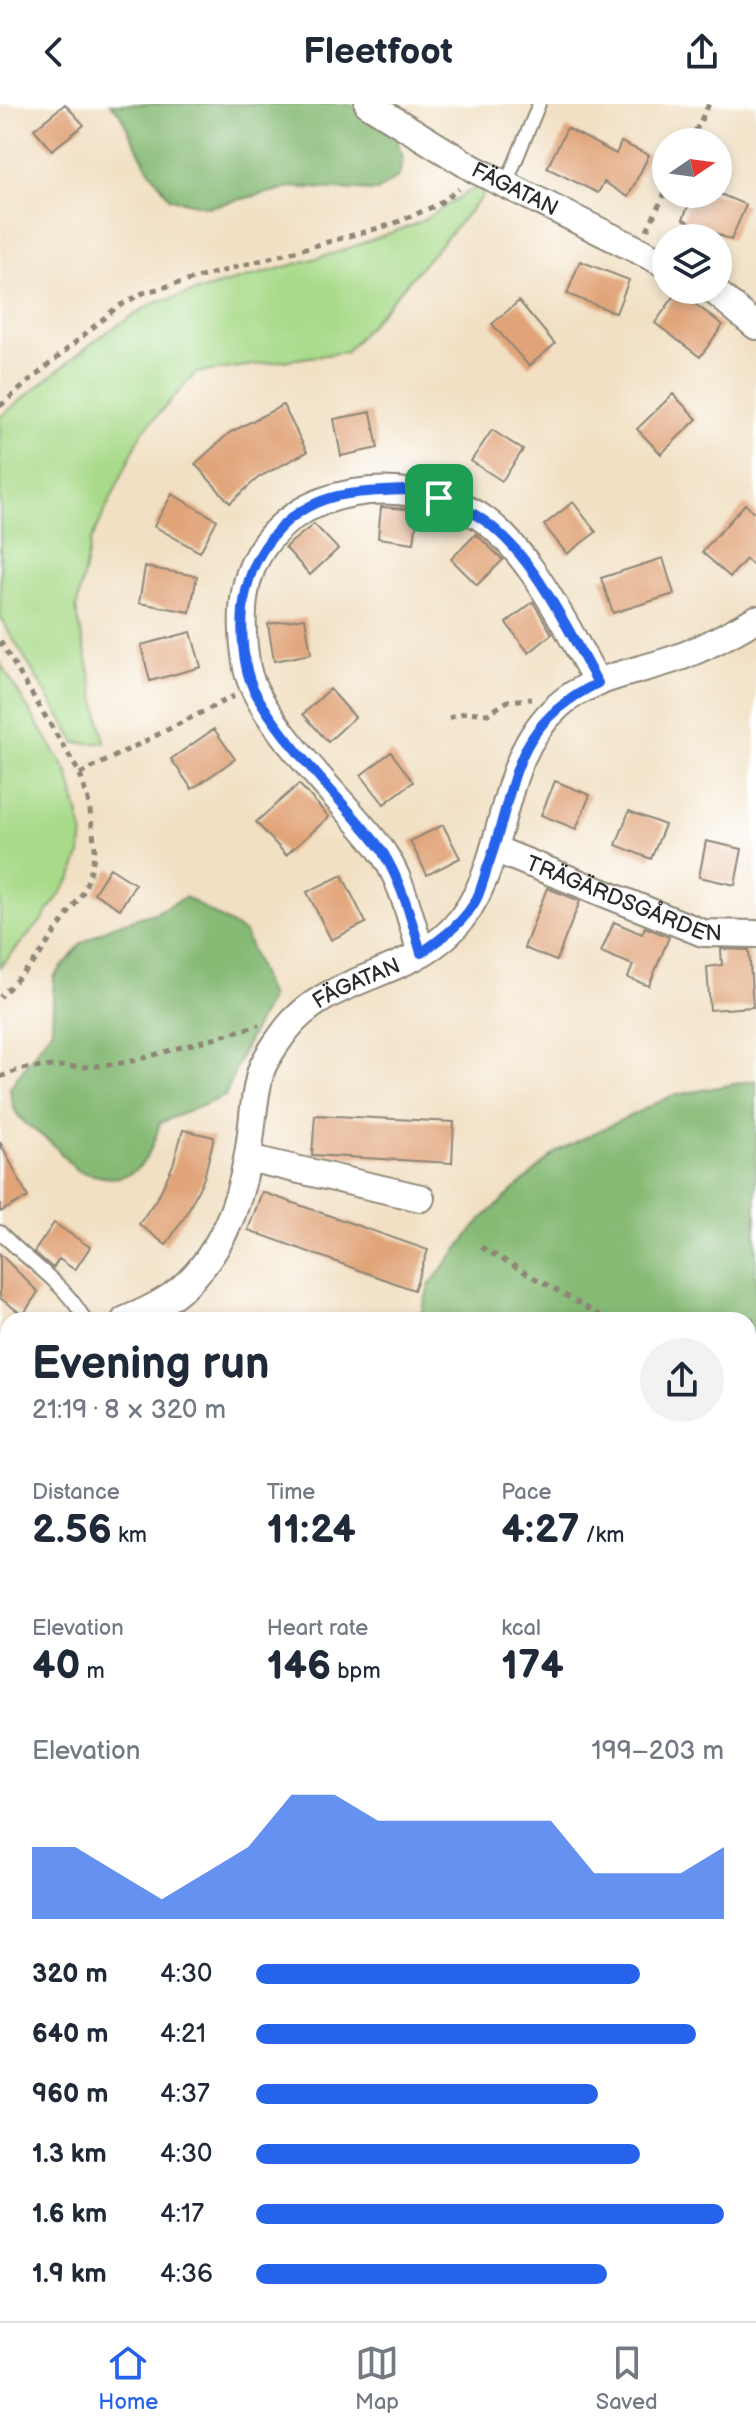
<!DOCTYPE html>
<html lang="en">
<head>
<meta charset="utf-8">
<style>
	body { margin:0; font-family:"Balsamiq Sans",sans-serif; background:#f2f2f3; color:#1f2937; height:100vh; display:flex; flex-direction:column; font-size:30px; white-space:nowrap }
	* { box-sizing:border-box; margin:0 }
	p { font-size:26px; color:#747a83 }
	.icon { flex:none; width:44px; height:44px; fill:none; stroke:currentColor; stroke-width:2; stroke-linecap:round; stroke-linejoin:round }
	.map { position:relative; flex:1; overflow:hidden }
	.drawer { position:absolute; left:0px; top:1208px; width:756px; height:1010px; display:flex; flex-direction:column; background:#fff; border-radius:24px 24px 0 0; box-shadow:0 4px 12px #0003 }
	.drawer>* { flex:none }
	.needle { width:52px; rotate:77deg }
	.controls { position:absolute; left:652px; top:24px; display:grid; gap:16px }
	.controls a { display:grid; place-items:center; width:80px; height:80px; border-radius:50%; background:#fff; box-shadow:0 4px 12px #0003; font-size:40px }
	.pin { position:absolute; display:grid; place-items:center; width:68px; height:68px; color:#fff; margin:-34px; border-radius:16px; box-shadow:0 4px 12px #0006 }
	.round { display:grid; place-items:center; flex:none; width:84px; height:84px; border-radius:42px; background:#f2f2f3 }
	.overview { display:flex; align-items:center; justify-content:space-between; height:136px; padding:0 32px }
	h1 { font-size:44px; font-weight:600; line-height:60px }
	.metrics { display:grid; grid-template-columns:repeat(3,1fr); gap:12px; height:136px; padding:8px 32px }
	.metrics div { display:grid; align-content:center }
	.metrics b { font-size:40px; font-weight:600 }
	.metrics small { font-size:22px; font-weight:400 }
	.metrics p { font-size:22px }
	.chart { height:224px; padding:16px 32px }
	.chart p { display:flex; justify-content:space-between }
	.chart svg { width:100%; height:144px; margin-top:8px; fill:#2563eb; opacity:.7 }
	ul { padding:0 32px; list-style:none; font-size:26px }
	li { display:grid; grid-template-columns:128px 96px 1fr; align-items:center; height:60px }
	li i { height:20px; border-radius:10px; background:#2563eb }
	header { display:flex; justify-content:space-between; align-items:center; height:104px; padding:0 32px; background:#fff; font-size:36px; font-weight:600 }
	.tabs { display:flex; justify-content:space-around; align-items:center; height:112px; border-top:2px solid #e0e1e3; background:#fff; font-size:22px; color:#747a83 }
	.tabs a { display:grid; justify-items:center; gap:4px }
	.tabs .on { color:#2563eb }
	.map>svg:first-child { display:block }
	.green { fill:#a8da89; stroke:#6a825a; stroke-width:2 }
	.forest { fill:#86ba75; stroke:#587250; stroke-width:2 }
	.building { fill:#e1a479 }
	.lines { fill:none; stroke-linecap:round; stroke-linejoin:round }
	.service-casing { stroke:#8e8677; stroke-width:16 }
	.minor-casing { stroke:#8e8677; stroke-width:30 }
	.tertiary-casing { stroke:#8e8677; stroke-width:36 }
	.path { stroke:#8e8677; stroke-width:5; stroke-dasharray:6 6; stroke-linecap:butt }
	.service { stroke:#fff; stroke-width:12 }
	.minor { stroke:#fff; stroke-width:26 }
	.tertiary { stroke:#fff; stroke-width:32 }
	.route-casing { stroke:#fff; stroke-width:16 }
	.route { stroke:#2563eb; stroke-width:10 }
	.labels { text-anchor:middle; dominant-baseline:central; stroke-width:8; stroke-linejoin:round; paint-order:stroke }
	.street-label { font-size:22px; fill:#2b2b2b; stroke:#fff }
</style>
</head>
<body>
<header><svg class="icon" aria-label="back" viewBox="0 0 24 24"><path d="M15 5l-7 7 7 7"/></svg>Fleetfoot<svg class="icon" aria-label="share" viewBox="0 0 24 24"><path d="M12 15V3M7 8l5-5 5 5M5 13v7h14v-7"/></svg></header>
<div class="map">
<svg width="756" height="2217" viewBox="0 0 756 2217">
	<rect width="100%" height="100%" fill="#fff"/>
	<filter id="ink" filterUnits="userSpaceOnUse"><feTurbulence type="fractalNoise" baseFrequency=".0125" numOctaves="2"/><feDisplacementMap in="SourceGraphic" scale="16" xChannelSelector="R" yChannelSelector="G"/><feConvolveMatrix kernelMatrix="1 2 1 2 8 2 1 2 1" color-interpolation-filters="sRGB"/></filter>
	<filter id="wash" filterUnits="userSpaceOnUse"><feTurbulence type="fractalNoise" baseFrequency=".006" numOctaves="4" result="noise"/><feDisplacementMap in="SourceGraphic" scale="32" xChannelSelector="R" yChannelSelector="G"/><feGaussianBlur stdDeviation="1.8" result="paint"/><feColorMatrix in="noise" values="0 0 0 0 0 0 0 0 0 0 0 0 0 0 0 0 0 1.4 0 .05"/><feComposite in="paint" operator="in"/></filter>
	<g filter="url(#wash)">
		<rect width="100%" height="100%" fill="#f1e0c3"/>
		<path class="green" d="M 475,84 L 484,87 L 482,93 L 346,248 L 196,269 L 142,328 L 91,437 L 76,505 L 105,639 L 76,639 L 0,513 L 0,313 L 102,231 L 152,200 L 335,149 L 418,119 Z
			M 0,559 L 68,669 L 83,729 L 80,751 L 72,773 L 42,816 L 0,863 Z
			M 8,1304 L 8,1602 L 0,1610 L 0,1308 Z
			M 0,1771 L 8,1779 L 8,1988 L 0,1992 Z"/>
		<path class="forest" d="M 110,0 L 350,0 L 394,31 L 403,53 L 399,72 L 377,87 L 292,83 L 209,103 L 170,94 L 146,61 L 119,8 Z
			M 186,793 L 245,829 L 270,894 L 242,949 L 225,992 L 160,1019 C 150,1054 137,1083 94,1071 C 89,1070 81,1069 77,1066 C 67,1059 60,1046 51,1039 C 26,1018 12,1017 10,983 L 52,925 L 54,873 L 82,839 L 112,822 L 157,808 Z
			M 756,976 L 756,1711 L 748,1715 L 748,1216 L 419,1216 L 430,1180 L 481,1116 L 557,1047 L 671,992 Z
			M 748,1995 L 756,1998 L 756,2058 L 748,2061 Z
			M 748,2172 L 756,2175 L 756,2217 L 741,2217 L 727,2210 L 748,2210 Z
			M 568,2210 L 621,2210 L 606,2217 L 574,2217 Z"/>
		<g id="blocks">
			<path class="building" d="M 65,0 L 84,21 L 52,46 L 34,25 Z
				M 567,24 L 616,50 L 621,38 L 649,51 L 628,93 L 604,78 L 598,89 L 547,64 Z
				M 693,90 L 720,90 L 746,101 L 731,136 L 683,115 Z
				M 580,157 L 629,176 L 616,209 L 567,190 Z
				M 678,187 L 723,221 L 700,253 L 655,219 Z
				M 519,197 L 555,240 L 529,262 L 492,220 Z
				M 673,290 L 697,315 L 661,350 L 637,325 Z
				M 283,301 L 307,348 L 259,373 L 230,399 L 195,360 L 229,329 Z
				M 371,308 L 378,344 L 341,352 L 334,315 Z
				M 492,326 L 523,346 L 502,377 L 471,357 Z
				M 172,390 L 217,416 L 200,448 L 154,422 Z
				M 573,398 L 596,428 L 567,450 L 544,421 Z
				M 745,400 L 756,410 L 756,464 L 746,455 L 730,473 L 702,448 Z
				M 381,403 L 418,406 L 414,439 L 378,434 Z
				M 314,420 L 338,445 L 310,471 L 285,443 Z
				M 476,430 L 503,456 L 477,481 L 451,455 Z
				M 663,454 L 674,490 L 613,509 L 601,474 Z
				M 145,463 L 197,472 L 190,508 L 139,499 Z
				M 533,498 L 552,530 L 529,549 L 506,519 Z
				M 305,514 L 311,550 L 274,557 L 268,520 Z
				M 191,528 L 201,563 L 150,577 L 141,541 Z
				M 330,585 L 355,613 L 328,638 L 303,610 Z
				M 214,625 L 235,655 L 192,685 L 171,655 Z
				M 391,648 L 413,678 L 384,700 L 361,671 Z
				M 555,677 L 590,691 L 576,725 L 541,711 Z
				M 299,680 L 329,713 L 286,751 L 256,718 Z
				M 629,707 L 665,721 L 651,755 L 616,741 Z
				M 443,721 L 460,754 L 427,771 L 410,737 Z
				M 706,737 L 742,745 L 735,781 L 699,773 Z
				M 110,764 L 135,780 L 120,805 L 94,789 Z
				M 342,771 L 366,819 L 331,836 L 307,788 Z
				M 547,784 L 580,797 L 556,857 L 524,844 Z
				M 614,818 L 642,830 L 645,823 L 669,833 L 649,882 L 628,874 L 633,861 L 601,848 Z
				M 721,845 L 749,846 L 753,903 L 710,906 L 707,863 L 722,861 Z
				M 315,1011 L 454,1018 L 452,1059 L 312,1051 Z
				M 183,1026 L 214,1033 L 204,1074 L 187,1109 L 166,1141 L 139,1120 L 159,1091 L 173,1061 Z
				M 0,1038 L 28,1093 L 0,1108 Z
				M 262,1088 L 428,1146 L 414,1186 L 248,1126 Z
				M 54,1119 L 90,1143 L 75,1166 L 59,1155 L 53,1164 L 34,1148 Z
				M 0,1150 L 38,1188 L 23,1211 L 0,1194 Z"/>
		</g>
	</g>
	<g filter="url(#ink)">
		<use href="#blocks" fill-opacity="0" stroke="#8e8677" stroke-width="2"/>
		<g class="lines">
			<defs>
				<path id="service" d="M 506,80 L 539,0
					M 0,1128 C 28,1158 65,1179 85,1216"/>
				<g id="minor">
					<path id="s1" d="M 368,0 L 474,65 L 666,160"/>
					<path d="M 713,186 L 756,222"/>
					<path id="s2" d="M 494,745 L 703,829 L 756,830"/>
					<path d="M 421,849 C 410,813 402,774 379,743 C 345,698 257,616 247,564 C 241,529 239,489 255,457 C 294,378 405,371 474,409 C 528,440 567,526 598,579"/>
					<path d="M 248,1054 L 421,1094"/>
					<path id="s3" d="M 125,1216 C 142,1209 158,1202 173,1191 C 217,1159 240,1102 248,1050 C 253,1023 253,993 261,967 C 265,954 278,937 286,926 C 326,873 405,873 451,827 C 512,765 491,662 558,602 C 591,572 640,568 680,553 C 706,543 732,529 756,515"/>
					<path d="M 0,1291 L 8,1284"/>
					<path d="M 0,2034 L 8,2032"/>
					<path d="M 555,2210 L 560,2217"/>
				</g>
				<path id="tertiary" d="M 0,1709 L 8,1716
					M 748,2123 L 756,2126"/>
			</defs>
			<use href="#service" class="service-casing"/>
			<use href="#minor" class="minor-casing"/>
			<use href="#tertiary" class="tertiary-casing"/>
			<path class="path" d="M 690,38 L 709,0
				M 647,126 L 666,87
				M 0,302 L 117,203 L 143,189 L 393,120 L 437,101 L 459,85
				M 0,537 L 80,670 L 89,700 L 95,744 L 92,763 L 84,787 L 36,856 L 0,893
				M 449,614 L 467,608 L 488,610 L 508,597 L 532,595
				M 80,670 L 234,592
				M 0,973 L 21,965 L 53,962 L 89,963 L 129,958 L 259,921
				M 481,1143 L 608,1216
				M 748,1218 L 756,1215
				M 748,1477 L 756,1472
				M 0,1753 L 8,1761
				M 748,2074 L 756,2077"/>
			<use href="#service" class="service"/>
			<use href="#minor" class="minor"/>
			<use href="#tertiary" class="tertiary"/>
		</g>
	</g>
	<g class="lines" filter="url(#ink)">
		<defs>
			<path id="route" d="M 404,386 C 428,392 453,397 474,410 C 530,442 567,525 598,579 C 509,623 518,678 489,759 C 485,770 482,783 477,794 C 465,818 442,834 421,849 C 411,814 402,779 382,747 C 374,735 364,725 355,714 C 323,677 275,627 253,584 C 243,563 241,530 243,506 C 248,452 283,405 337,392 C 359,387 382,387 404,386 Z"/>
		</defs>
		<use href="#route" class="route-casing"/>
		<use href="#route" class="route"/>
	</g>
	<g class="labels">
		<g class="street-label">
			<text stroke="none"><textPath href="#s1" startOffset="170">FÄGATAN</textPath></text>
			<text stroke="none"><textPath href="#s2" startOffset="140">TRÄGÄRDSGÅRDEN</textPath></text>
			<text stroke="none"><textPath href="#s3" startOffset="436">FÄGATAN</textPath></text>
		</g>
	</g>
</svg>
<div class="controls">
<a><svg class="needle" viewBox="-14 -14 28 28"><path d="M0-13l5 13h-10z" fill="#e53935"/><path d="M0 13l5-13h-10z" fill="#747a83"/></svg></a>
<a><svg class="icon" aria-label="layers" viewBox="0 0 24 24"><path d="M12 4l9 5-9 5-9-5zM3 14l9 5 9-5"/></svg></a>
</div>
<div class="pin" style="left:439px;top:394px;background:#1e9e55"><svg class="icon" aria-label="arrive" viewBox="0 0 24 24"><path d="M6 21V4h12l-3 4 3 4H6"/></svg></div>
<section class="drawer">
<div class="overview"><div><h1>Evening run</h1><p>21:19 · 8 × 320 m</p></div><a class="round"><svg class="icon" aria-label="share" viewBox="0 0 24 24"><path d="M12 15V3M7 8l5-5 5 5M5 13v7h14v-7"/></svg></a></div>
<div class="metrics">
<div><p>Distance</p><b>2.56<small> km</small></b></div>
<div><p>Time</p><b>11:24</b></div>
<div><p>Pace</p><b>4:27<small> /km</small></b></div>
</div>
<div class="metrics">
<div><p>Elevation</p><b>40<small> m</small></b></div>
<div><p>Heart rate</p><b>146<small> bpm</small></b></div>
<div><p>kcal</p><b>174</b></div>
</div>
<div class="chart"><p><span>Elevation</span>199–203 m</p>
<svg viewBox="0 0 160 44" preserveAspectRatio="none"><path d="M0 44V22L10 22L20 30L30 38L40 30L50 22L60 6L70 6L80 14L90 14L100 14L110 14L120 14L130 30L140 30L150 30L160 22V44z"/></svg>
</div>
<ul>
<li><b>320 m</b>4:30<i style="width:82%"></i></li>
<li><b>640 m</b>4:21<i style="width:94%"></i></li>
<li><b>960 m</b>4:37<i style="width:73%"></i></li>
<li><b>1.3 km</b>4:30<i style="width:82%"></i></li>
<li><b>1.6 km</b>4:17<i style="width:100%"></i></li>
<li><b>1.9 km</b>4:36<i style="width:75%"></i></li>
</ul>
</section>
</div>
<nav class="tabs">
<a class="on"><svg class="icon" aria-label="home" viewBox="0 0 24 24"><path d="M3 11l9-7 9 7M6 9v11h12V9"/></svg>Home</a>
<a><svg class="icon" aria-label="map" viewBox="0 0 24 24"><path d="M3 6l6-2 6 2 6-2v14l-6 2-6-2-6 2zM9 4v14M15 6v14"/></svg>Map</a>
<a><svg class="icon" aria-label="saved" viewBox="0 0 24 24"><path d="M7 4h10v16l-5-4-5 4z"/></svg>Saved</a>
</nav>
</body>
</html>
